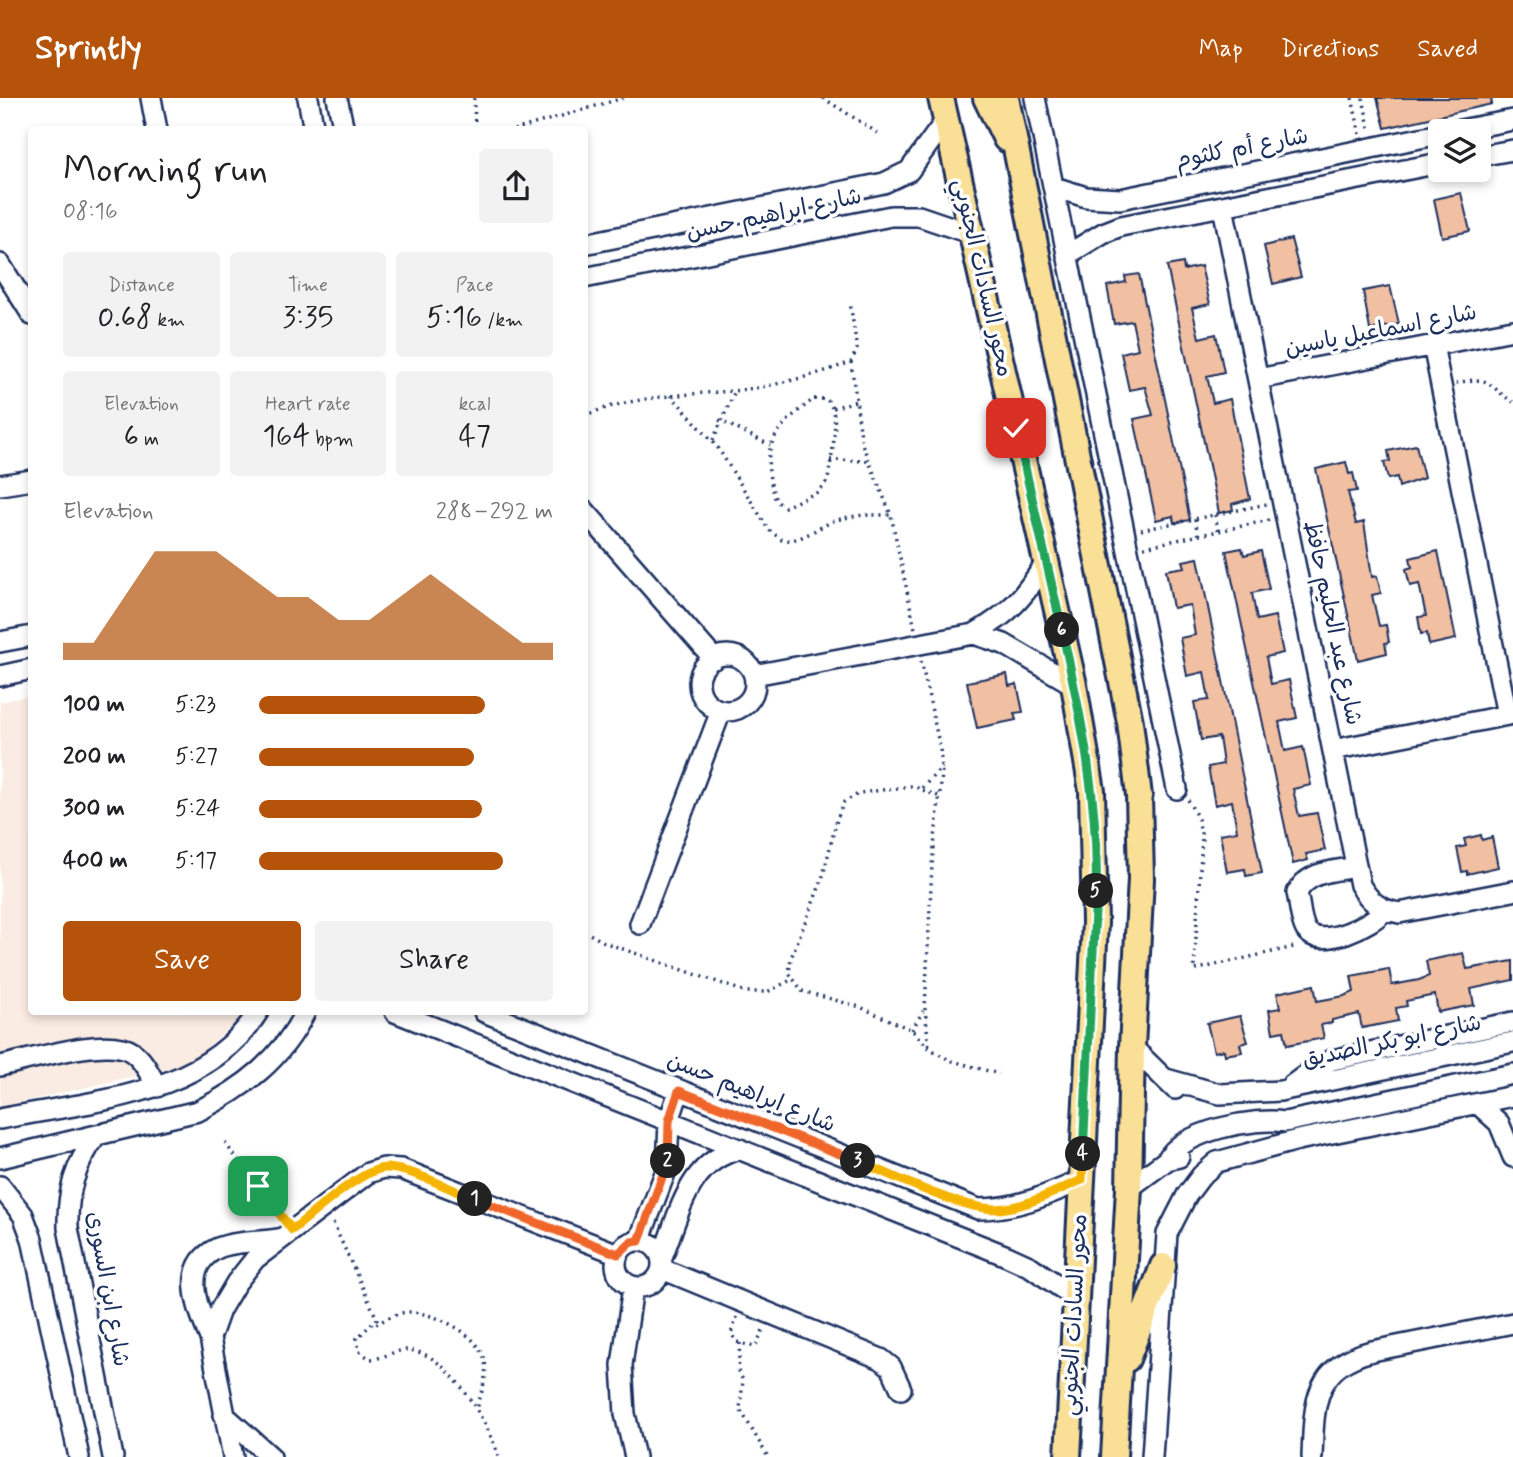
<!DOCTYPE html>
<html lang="en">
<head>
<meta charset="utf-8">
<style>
	body { margin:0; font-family:Mynerve,"Playpen Sans Arabic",sans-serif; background:#f2f2f2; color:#202124; height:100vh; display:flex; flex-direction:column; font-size:26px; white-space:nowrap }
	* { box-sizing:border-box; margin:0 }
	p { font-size:23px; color:#757577 }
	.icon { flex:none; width:38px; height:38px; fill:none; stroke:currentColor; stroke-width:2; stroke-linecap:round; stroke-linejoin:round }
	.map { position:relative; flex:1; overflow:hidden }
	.side { position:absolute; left:28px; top:28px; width:560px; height:889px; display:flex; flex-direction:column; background:#fff; border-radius:7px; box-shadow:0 4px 10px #0003 }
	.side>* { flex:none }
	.buttons { position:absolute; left:1428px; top:21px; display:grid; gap:14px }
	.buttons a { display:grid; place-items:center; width:63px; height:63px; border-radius:7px; background:#fff; box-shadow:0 4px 10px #0003; font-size:35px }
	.pin { position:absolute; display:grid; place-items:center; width:60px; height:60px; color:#fff; margin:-30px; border-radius:14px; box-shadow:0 4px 10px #0006 }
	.km { position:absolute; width:35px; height:35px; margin:-18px; border-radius:50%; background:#222; color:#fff; font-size:19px; line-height:35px; text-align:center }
	.round { display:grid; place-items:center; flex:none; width:74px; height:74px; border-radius:7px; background:#f2f2f2 }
	.summary { display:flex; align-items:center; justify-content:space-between; height:119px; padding:0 35px }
	h1 { font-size:38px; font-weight:600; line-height:52px }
	.metrics { display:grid; grid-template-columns:repeat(3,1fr); gap:10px; height:119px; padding:7px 35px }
	.metrics div { display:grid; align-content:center; border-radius:7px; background:#f2f2f2; text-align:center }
	.metrics b { font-size:30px; font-weight:600 }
	.metrics small { font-size:19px; font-weight:400 }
	.metrics p { font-size:19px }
	.chart { height:196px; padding:14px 35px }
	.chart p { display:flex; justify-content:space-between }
	.chart svg { width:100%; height:126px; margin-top:7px; fill:#b45309; opacity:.7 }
	.action { display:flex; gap:14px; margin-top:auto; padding:14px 35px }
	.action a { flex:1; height:80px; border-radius:7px; background:#b45309; color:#fff; font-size:28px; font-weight:600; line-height:80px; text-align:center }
	.action a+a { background:#f2f2f2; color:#202124 }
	ul { padding:0 35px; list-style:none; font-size:23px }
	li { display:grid; grid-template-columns:112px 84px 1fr; align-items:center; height:52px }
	li i { height:18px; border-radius:9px; background:#b45309 }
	header { display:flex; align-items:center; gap:42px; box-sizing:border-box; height:98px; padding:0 35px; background:#b45309; color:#fff }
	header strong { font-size:33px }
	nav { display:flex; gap:38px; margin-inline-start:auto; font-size:24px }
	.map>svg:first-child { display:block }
	.built { fill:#fbece3 }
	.building { fill:#f1bfa1; stroke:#1b2f5e; stroke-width:2 }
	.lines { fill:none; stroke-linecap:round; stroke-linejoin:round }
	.minor-casing { stroke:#1b2f5e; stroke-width:24 }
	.major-casing { stroke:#1b2f5e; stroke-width:30 }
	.path { stroke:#1b2f5e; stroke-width:3.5; stroke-dasharray:2 5; stroke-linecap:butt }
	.minor { stroke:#fff; stroke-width:19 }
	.major { stroke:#fadf96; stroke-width:24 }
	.split-1-casing { stroke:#fff; stroke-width:14 }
	.split-2-casing { stroke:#fff; stroke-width:14 }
	.split-3-casing { stroke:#fff; stroke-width:14 }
	.split-4-casing { stroke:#fff; stroke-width:14 }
	.split-5-casing { stroke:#fff; stroke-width:14 }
	.split-6-casing { stroke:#fff; stroke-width:14 }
	.split-7-casing { stroke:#fff; stroke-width:14 }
	.split-1 { stroke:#f5b400; stroke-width:9 }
	.split-2 { stroke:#f0652b; stroke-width:9 }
	.split-3 { stroke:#f0652b; stroke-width:9 }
	.split-4 { stroke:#f5b400; stroke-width:9 }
	.split-5 { stroke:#22a559; stroke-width:9 }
	.split-6 { stroke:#22a559; stroke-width:9 }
	.split-7 { stroke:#22a559; stroke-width:9 }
	.labels { text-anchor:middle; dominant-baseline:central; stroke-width:7; stroke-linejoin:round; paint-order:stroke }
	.street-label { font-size:23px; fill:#1b2f5e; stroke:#fff }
</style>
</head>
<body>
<header>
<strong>Sprintly</strong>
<nav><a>Map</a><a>Directions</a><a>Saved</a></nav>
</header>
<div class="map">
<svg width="1513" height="1359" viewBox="0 0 1513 1359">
	<rect width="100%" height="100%" fill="#fff"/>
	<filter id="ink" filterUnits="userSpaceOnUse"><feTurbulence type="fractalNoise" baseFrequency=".0143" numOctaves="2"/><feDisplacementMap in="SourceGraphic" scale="14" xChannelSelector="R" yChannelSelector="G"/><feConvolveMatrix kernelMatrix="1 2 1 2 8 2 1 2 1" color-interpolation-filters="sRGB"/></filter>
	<g filter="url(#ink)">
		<path class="built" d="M 31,597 L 32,914 L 248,914 L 188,966 L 0,1009 L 0,604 Z"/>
		<path class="building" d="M 1377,0 L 1491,0 L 1492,6 L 1385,30 Z
			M 1461,95 L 1470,133 L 1442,139 L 1434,101 Z
			M 1291,141 L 1301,179 L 1273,186 L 1264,148 Z
			M 1183,165 L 1184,172 L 1201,168 L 1210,206 L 1192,210 L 1199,240 L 1216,236 L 1224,274 L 1207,278 L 1213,305 L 1230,301 L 1250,401 L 1232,406 L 1233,412 L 1219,415 L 1167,168 Z
			M 1139,176 L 1190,422 L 1174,425 L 1173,418 L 1156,422 L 1134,321 L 1153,317 L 1145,289 L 1129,292 L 1121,255 L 1138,251 L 1132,223 L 1114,226 L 1107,188 L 1126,184 L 1125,178 Z
			M 1390,188 L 1399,226 L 1370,232 L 1363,193 Z
			M 1416,347 L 1424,380 L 1399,389 L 1397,379 L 1388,381 L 1384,364 L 1390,363 L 1388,353 Z
			M 1346,364 L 1349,376 L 1353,375 L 1357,393 L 1348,394 L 1356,426 L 1364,424 L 1372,479 L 1377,478 L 1381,495 L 1372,497 L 1379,528 L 1386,527 L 1389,544 L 1385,545 L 1387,555 L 1358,562 L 1316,371 Z
			M 1242,450 L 1244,457 L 1261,453 L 1269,491 L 1252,495 L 1257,522 L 1275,518 L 1283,555 L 1266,559 L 1271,586 L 1289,582 L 1297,620 L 1279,624 L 1285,653 L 1303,649 L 1311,687 L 1293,691 L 1299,718 L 1317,715 L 1325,752 L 1306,756 L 1308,762 L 1293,766 L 1226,453 Z
			M 1438,453 L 1456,541 L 1429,547 L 1427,535 L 1421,536 L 1418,519 L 1426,518 L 1419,486 L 1410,488 L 1406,471 L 1412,469 L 1410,460 Z
			M 1198,460 L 1262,775 L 1246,778 L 1245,771 L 1227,774 L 1220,736 L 1237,733 L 1232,703 L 1215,707 L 1208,669 L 1223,666 L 1219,639 L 1201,642 L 1194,604 L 1209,602 L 1204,574 L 1187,578 L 1180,540 L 1195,537 L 1190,507 L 1173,510 L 1166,472 L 1185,469 L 1183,463 Z
			M 1007,576 L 1009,588 L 1017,586 L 1023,614 L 1014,615 L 1016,622 L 977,630 L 967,584 Z
			M 1481,737 L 1482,742 L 1492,739 L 1498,769 L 1467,776 L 1467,773 L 1462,774 L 1457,750 L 1466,748 L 1464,741 Z
			M 1463,855 L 1467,871 L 1513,863 L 1513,882 L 1471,891 L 1474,907 L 1438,914 L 1435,897 L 1406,903 L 1407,908 L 1396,910 L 1398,923 L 1362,930 L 1359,916 L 1332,922 L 1332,925 L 1321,927 L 1324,940 L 1287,947 L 1284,933 L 1273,935 L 1269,912 L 1280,910 L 1277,895 L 1314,887 L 1317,903 L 1344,898 L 1354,894 L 1351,878 L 1389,871 L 1392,887 L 1419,882 L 1429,878 L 1426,863 Z
			M 1240,918 L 1248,944 L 1240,946 L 1242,954 L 1225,957 L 1224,952 L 1214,954 L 1207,925 Z"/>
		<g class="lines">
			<defs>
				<path id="minor" d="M 151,0 L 157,32
					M 308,0 L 314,32
					M 337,0 L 344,32
					M 1035,0 L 1177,691
					M 1455,33 L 1513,22
					M 1479,58 L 1513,52
					M 1054,89 L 1086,99 L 1120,101 L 1440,36
					M 1223,109 L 1360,787 C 1370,804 1379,811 1399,815 L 1513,793
					M 584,146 L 884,85 L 909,73 L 946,22
					M 1067,157 L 1103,135 L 1121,128 L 1440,65
					M 0,166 L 32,217
					M 584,180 L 891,118 L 919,118 L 972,136
					M 1433,247 L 1507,617
					M 1258,281 L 1513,232
					M 0,387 L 32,382
					M 584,412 L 714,561
					M 974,536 L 1004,546 L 1074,587
					M 0,544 L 32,538
					M699 585a28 28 0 1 1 56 0a28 28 0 1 1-56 0Z
					M 754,577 L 974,536 C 1010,516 1024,498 1046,465
					M 0,578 L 32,571
					M 1333,652 L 1513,616
					M 1356,769 C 1335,773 1307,773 1297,795 C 1300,806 1300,822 1306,832 C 1320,853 1373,826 1385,812
					M 640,826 L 721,613
					M 395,914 L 1007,1158 L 1031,1169 L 1076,1200
					M 484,914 L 978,1111 C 1017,1111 1047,1097 1082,1082
					M 1132,949 L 1175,991
					M 0,968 C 30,962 108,937 132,954 C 144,962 150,977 157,989
					M 1166,981 L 1220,996 L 1280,993 L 1513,944
					M 1291,988 L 1318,968 L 1332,962 L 1513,924
					M 1478,1006 L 1499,1025 L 1513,1059
					M 0,1021 C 89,1003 205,999 258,914
					M 96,1038 C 75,1067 67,1094 68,1130 L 113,1359
					M 0,1060 L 198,1013 C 244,990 282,961 305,914
					M 1167,1062 C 1181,1033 1255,1019 1285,1024 L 1513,976
					M 0,1088 L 23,1117 L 32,1141 L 79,1359
					M 1129,1090 L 1167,1062 L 1179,1059
					M616 1166a23 23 0 1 1 46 0a23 23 0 1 1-46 0Z
					M 639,1143 L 667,1070 L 669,1023 L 679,993
					M 662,1159 C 680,1115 688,1063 740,1051
					M 662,1171 L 881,1261 L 891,1269 L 901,1291
					M 633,1189 L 622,1267 L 625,1316 L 635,1359
					M 210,1240 C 198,1211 179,1168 218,1150 C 234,1143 260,1144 277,1141
					M 224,1317 L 271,1359
					M 233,1359 L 210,1240 L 220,1212 L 236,1185 L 255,1161 L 368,1075 L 384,1070 L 401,1071 L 618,1156
					M 1152,1359 L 1167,1136 L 1187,1097 L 1202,1077 L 1217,1064 L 1298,1042 L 1513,998
					M 1312,1359 C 1314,1307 1313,1268 1372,1253 L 1513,1225"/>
				<path id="major" d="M 941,0 L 1074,587 L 1092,693 L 1095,825 L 1068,1359
					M 986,0 L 1006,41
					M 1006,0 L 1130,624 L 1139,698 L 1141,781 L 1132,949 L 1129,1090 L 1114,1359
					M 1127,1261 L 1163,1168"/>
			</defs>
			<use href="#minor" class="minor-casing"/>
			<use href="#major" class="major-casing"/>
			<path class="path" d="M 474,0 L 475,32
				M 823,0 L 881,37
				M 1352,0 L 1360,36
				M 1363,0 L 1370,34
				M 514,32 L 623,0
				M 851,264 L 862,346 L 891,417 L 915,531
				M 1456,285 C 1493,277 1486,287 1513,304
				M 671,297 L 718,350 L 769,432 L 782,442 C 803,444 816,429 835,423 C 853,416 872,417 891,417
				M 814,301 L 826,301 C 843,315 830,362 828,382 L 820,393 L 785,409 L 776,403 C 759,352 770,333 814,301 Z
				M 833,310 L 856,303
				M 584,318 C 631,298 682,297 732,293 C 771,289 814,278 851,264 L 857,251 L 850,204
				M 719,322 L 770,347
				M 713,342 L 735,293
				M 830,362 L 869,363
				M 1215,417 L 1218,432
				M 1195,421 L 1198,437
				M 1141,432 L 1267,406
				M 1144,449 L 1270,422
				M 921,563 L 940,650 L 942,676 L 932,767 L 925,911 L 929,950
				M 922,690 L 942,669
				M 938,698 L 912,688 L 860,695 L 844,704 L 837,721 L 822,782 L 791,860 L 789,875 L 802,893 L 860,909 L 912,932 L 929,950 L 949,962 L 999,976
				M 1188,702 L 1198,721 L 1202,739 L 1194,872 L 1298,848
				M 584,833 L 606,845 L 746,894 L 767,894 L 791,882
				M 912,932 L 923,913
				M 225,1045 L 282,1119
				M 333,1125 L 377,1221 L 357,1240 L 359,1253 L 370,1261 C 383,1261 394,1252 407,1252 C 449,1253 488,1326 499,1359
				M 737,1219 L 731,1235 L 737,1244 L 755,1249 L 763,1232
				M 376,1226 C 387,1221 399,1213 412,1214 C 437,1216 481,1237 485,1264 C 488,1279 480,1297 477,1312
				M 740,1245 L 738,1273 L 743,1282 L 740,1311 L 768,1359"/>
			<use href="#minor" class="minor"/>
			<use href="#major" class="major"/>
		</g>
	</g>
	<g class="lines" filter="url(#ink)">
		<defs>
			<path id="split-1" d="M 258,1088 L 292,1132 C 313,1116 363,1069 387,1070 C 413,1071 451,1092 475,1101"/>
			<path id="split-2" d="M 475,1101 L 618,1156 L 631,1144 L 639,1143 L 668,1063"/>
			<path id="split-3" d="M 668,1063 L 669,1023 L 679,993 L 858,1063"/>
			<path id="split-4" d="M 858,1063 C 894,1078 970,1117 1006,1110 C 1033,1106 1057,1092 1082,1082 L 1083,1056"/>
			<path id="split-5" d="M 1083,1056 L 1096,793"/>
			<path id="split-6" d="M 1062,532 C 1081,618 1099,704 1096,793"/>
			<path id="split-7" d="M 1016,330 L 1062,532"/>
		</defs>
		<use href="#split-1" class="split-1-casing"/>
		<use href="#split-2" class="split-2-casing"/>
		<use href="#split-3" class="split-3-casing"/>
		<use href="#split-4" class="split-4-casing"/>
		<use href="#split-5" class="split-5-casing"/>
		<use href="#split-6" class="split-6-casing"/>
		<use href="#split-7" class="split-7-casing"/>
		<use href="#split-1" class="split-1"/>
		<use href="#split-2" class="split-2"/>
		<use href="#split-3" class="split-3"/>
		<use href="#split-4" class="split-4"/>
		<use href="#split-5" class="split-5"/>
		<use href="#split-6" class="split-6"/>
		<use href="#split-7" class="split-7"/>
	</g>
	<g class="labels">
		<g class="street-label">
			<text transform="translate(1242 51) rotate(-11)">شارع أم كلثوم</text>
			<text transform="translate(774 117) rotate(-12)">شارع ابراهيم حسن</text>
			<text transform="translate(982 180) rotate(77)">محور السادات الجنوبي</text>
			<text transform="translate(1381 233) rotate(-11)">شارع اسماعيل ياسين</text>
			<text transform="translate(1332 525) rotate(78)">شارع عبد الحليم حافظ</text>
			<text transform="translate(1392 944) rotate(-12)">شارع ابو بكر الصديق</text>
			<text transform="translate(751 995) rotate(22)">شارع ابراهيم حسن</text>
			<text transform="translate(107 1191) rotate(80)">شارع ابن السورى</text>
			<text transform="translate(1075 1217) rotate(-87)">محور السادات الجنوبي</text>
		</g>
	</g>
</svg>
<div class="buttons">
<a><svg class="icon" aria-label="layers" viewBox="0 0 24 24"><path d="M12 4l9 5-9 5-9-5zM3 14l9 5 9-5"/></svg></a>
</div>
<div class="pin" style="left:258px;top:1088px;background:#1e9e55"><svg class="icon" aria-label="arrive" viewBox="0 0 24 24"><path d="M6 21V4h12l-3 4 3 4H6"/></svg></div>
<div class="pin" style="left:1016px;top:330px;background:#d93025"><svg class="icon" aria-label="check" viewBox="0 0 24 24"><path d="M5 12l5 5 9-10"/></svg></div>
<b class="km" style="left:475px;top:1101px">1</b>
<b class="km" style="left:668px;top:1063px">2</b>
<b class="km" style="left:858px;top:1063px">3</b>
<b class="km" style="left:1083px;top:1056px">4</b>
<b class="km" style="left:1096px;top:793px">5</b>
<b class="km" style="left:1062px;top:532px">6</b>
<section class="side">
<div class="summary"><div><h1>Morning run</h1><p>08:16</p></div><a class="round"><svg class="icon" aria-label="share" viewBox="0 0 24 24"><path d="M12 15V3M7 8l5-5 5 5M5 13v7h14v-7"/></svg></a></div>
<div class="metrics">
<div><p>Distance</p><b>0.68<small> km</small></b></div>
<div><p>Time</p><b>3:35</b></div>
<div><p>Pace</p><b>5:16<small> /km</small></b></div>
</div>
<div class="metrics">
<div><p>Elevation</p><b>6<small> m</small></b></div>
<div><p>Heart rate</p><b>164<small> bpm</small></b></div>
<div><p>kcal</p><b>47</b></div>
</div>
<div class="chart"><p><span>Elevation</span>288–292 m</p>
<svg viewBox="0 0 160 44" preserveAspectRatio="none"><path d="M0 44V38L10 38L20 22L30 6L40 6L50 6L60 14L70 22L80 22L90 30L100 30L110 22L120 14L130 22L140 30L150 38L160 38V44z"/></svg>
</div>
<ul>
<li><b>100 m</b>5:23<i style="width:77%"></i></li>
<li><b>200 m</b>5:27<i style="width:73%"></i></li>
<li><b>300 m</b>5:24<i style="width:76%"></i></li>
<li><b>400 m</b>5:17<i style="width:83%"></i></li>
</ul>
<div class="action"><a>Save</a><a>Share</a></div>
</section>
</div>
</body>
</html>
